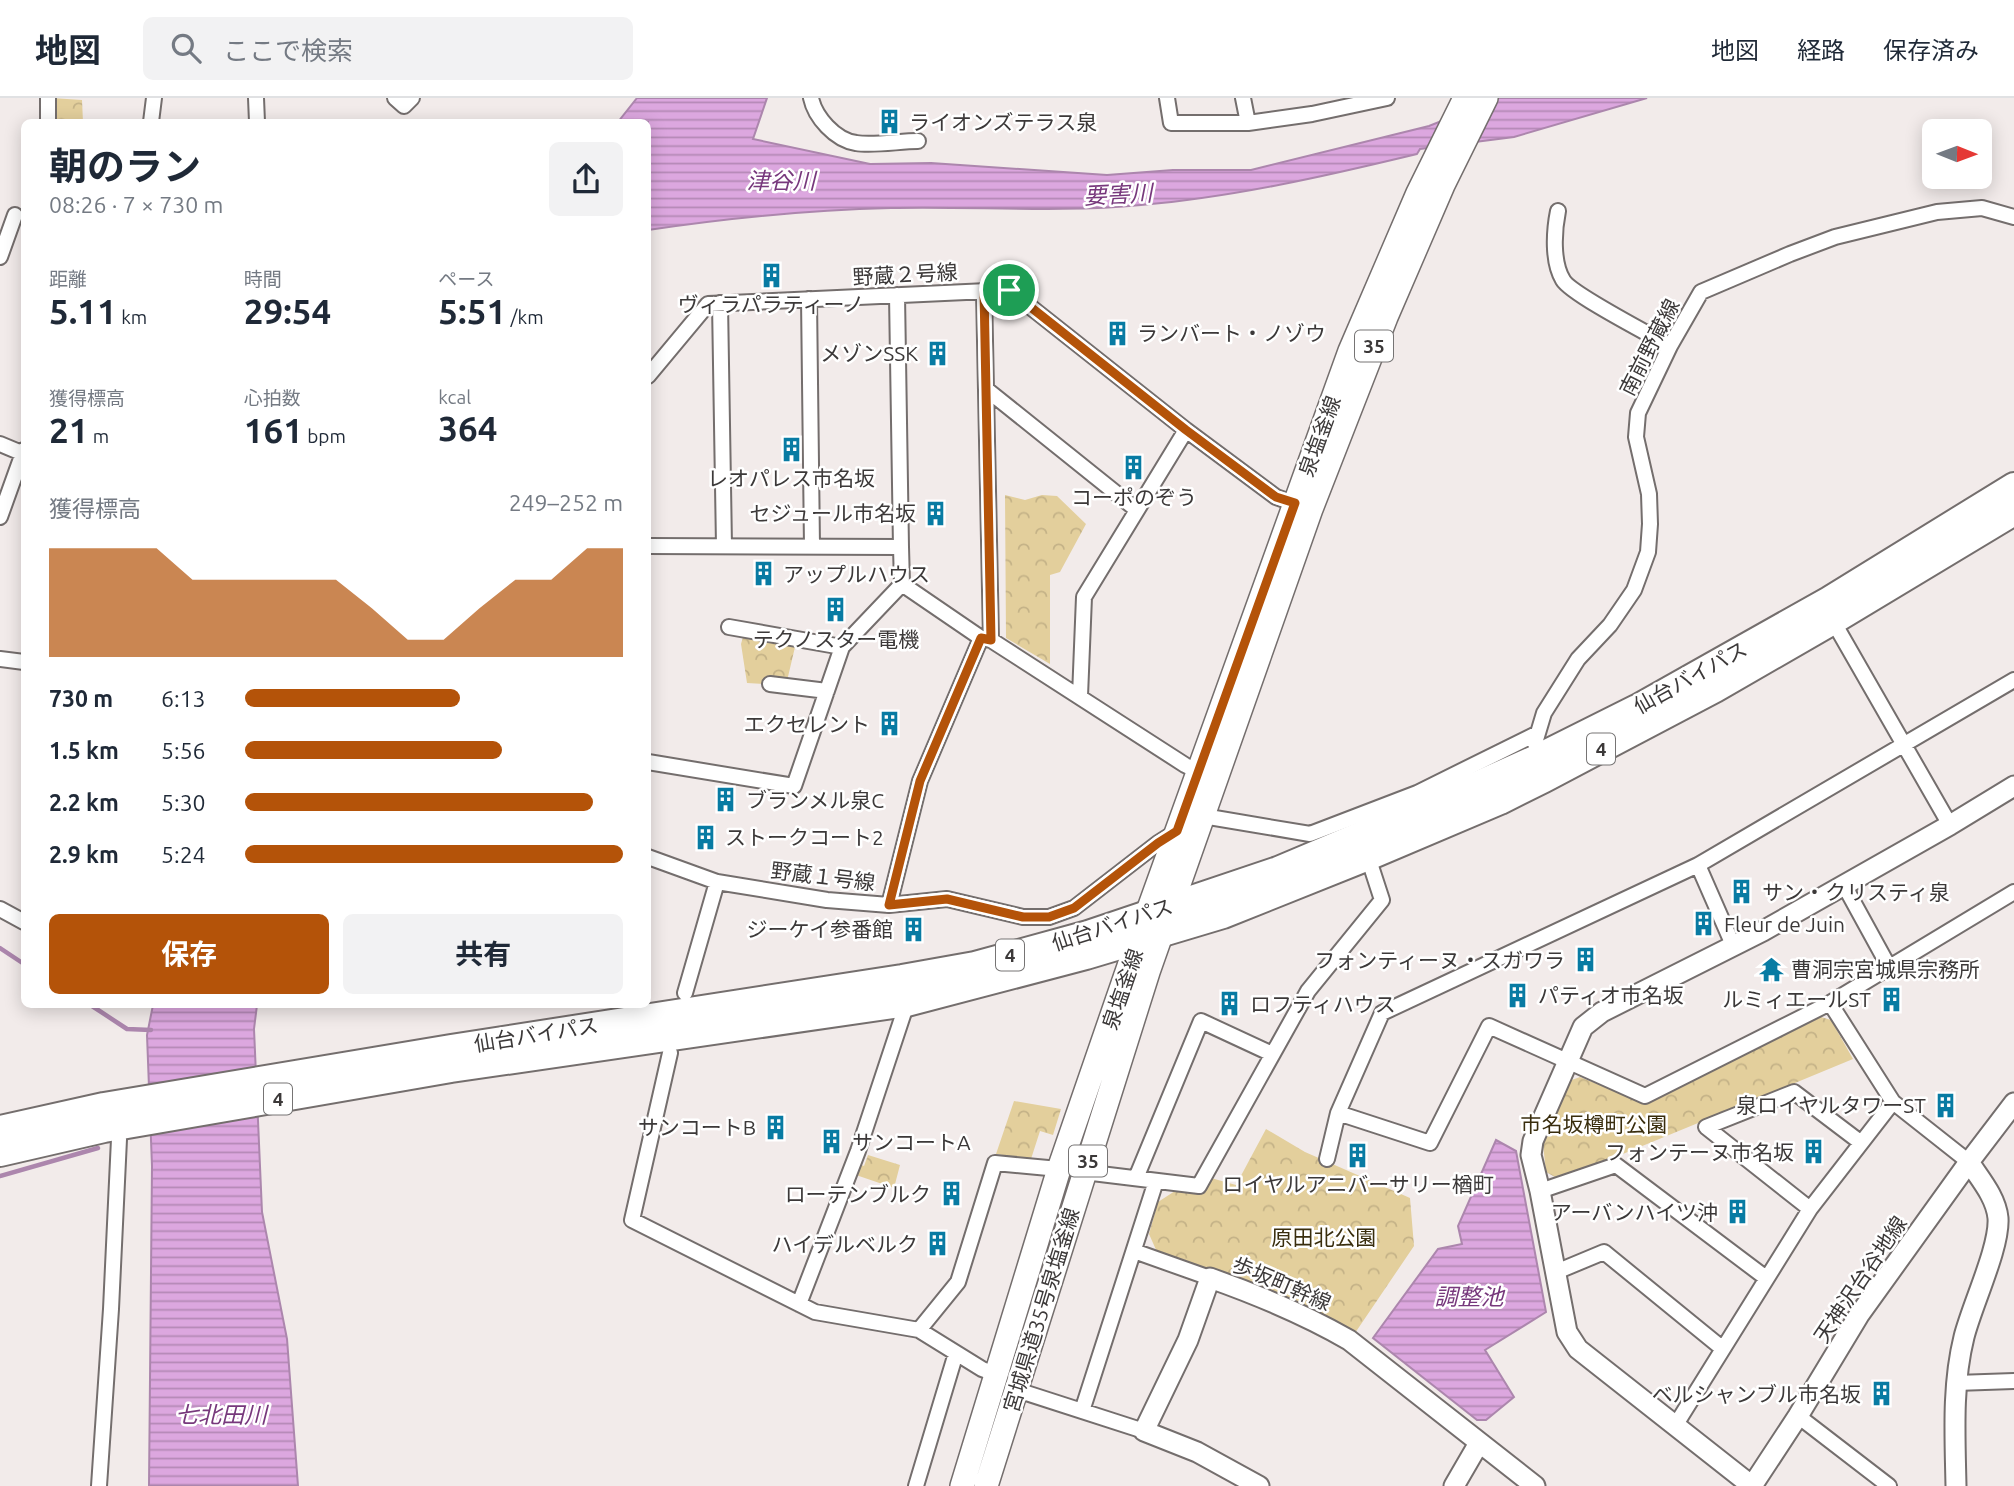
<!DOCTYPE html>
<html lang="ja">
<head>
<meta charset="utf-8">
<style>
	body { margin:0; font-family:Ubuntu,"Noto Sans JP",sans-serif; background:#f2f2f3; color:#1f2937; height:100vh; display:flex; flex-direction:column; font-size:26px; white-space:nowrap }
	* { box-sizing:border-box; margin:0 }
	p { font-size:23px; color:#747a83 }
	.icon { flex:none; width:38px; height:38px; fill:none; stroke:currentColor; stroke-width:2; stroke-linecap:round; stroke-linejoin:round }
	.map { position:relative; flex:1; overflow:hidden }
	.details { position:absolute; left:21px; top:21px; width:630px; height:889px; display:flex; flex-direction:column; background:#fff; border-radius:10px; box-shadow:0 4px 18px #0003 }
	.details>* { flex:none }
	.needle { width:46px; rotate:91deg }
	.fabs { position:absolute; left:1922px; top:21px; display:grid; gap:14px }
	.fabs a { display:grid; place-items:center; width:70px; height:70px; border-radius:10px; background:#fff; box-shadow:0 4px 18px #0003; font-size:35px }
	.pin { position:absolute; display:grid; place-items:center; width:60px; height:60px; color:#fff; margin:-30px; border:4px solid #fff; border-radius:50%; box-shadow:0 2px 7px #0007 }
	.round { display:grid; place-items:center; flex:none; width:74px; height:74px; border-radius:10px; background:#f2f2f3 }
	.headline { display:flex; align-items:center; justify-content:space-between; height:119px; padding:0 28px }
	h1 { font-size:38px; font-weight:700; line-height:52px }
	.metrics { display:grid; grid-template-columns:repeat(3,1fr); gap:10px; height:119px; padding:7px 28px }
	.metrics div { display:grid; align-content:center }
	.metrics b { font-size:35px; font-weight:700 }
	.metrics small { font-size:19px; font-weight:400 }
	.metrics p { font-size:19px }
	.chart { height:196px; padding:14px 28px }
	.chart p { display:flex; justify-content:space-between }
	.chart svg { width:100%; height:126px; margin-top:7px; fill:#b45309; opacity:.7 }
	.cta { display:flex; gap:14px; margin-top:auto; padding:14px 28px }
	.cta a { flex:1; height:80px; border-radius:10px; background:#b45309; color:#fff; font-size:28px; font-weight:700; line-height:80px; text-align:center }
	.cta a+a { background:#f2f2f3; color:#1f2937 }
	ul { padding:0 28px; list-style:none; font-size:23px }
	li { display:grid; grid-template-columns:112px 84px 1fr; align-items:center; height:52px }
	li i { height:18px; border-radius:9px; background:#b45309 }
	header { display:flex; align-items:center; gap:42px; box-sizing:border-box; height:98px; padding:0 35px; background:#fff; border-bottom:2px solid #e0e1e3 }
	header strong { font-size:33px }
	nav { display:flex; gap:38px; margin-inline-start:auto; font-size:24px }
	.search { width:490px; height:63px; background:#f2f2f3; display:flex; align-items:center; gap:18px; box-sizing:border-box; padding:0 24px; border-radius:10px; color:#747a83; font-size:26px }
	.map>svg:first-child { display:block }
	.park { fill:url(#park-crowns) }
	.water { fill:url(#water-rules); stroke:#ac86ad; stroke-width:2 }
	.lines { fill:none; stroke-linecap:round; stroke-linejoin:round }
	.stream { stroke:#ac86ad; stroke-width:4.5 }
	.street-casing { stroke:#746e6d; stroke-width:18 }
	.secondary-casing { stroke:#746e6d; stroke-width:23 }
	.primary-casing { stroke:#746e6d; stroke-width:26 }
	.highway-casing { stroke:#746e6d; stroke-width:30 }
	.street { stroke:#fff; stroke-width:14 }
	.secondary { stroke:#fff; stroke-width:19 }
	.primary { stroke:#fff; stroke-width:23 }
	.highway { stroke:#fff; stroke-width:26 }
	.route-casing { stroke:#fff; stroke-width:14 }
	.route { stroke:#b45309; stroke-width:9 }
	.labels { text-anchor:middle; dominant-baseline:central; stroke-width:5; stroke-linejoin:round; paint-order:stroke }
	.shield { fill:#fff; stroke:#767474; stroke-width:2 }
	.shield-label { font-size:19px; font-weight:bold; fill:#3c3939 }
	.poi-label { font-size:21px; fill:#3c3939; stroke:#fff; text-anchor:end }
	.street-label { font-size:21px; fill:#3c3939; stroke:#fff }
	.park-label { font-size:21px; fill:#392d0d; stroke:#fff }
	.water-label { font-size:23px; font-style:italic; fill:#77387c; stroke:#fff }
</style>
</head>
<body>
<header>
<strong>地図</strong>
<div class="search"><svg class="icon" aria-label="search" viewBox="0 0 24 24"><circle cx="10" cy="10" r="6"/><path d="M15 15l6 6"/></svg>ここで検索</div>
<nav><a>地図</a><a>経路</a><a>保存済み</a></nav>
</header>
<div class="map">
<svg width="2014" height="1388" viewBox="0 0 2014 1388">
	<defs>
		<pattern id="park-crowns" width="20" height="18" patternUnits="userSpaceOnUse" patternTransform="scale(1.75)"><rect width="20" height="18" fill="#e3cf9c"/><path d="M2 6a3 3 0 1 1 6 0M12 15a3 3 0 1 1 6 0" fill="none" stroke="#c4b287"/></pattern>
		<pattern id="water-rules" width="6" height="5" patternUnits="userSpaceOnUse" patternTransform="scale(1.75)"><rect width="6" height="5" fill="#dca7df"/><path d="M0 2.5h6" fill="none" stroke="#b489b6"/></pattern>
	</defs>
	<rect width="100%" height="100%" fill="#f2ebea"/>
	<path class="park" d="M 52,0 L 82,2 L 83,24 L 53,24 Z
		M 1005,397 L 1025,402 L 1042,397 L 1057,398 L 1086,426 L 1060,474 L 1050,477 L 1050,566 L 1006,540 Z
		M 743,539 L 795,549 L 787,583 L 764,586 L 747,585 L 741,546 Z
		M 1821,919 L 1831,922 L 1853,961 L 1618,1058 L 1555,1079 L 1546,1074 L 1543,1046 L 1569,983 L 1580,979 L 1642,1004 L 1651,1003 Z
		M 1014,1003 L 1061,1011 L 1053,1037 L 1040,1033 L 1031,1061 L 996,1056 Z
		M 1266,1031 L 1305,1054 L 1410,1100 L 1414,1148 L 1353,1238 C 1290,1195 1229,1177 1157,1154 L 1149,1136 L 1158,1104 L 1175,1093 L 1202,1096 L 1211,1080 L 1236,1087 Z
		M 868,1057 L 900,1067 L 894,1090 L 856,1077 L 859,1066 L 864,1068 Z"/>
	<path class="water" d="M 637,0 L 767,0 L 753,41 L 870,66 L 931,65 L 1107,77 L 1173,72 L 1251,72 L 1429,28 L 1499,0 L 1647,0 L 1514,39 L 1420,51 L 1417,56 C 1326,78 1234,99 1141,107 C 1058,115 974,108 891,110 C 809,112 728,120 648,132 L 648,24 L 618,24 Z
		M 153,907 L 257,907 L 254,931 L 262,1114 L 287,1241 L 298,1388 L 149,1388 L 152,1068 L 147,937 Z
		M 1496,1042 L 1516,1053 L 1546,1214 L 1485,1252 L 1514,1299 L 1486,1322 L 1477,1322 L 1373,1240 L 1438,1151 L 1462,1146 L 1458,1128 Z"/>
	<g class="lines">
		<path class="stream" d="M 0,850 L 24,866
			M 89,906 L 127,931 L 151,932
			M 0,1078 L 98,1050"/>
		<defs>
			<path id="street" d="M 256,0 L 257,24
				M 395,0 L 404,8 L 412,0
				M 811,0 C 815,19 835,42 856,45 C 873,48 900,43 918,43
				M 1167,0 L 1171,25 L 1248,25 L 1312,16 L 1387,0
				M 1243,0 L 1248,25
				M 48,22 L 48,0
				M 151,24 L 154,0
				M 1558,113 C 1554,133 1552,164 1563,182 C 1571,196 1651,237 1670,248
				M 0,159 L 15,117
				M 984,193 L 991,542
				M 897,197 L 901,449
				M 809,201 L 812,448
				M 720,205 L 724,448
				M 648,278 L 708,206 L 1009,192 L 1186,332 L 1276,399 L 1299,407
				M 986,291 L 1137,412
				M 0,346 L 24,356
				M 0,419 L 24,352
				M 648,448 L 901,449 L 902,486 L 981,540 L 991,542 L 1185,667 L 1199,674
				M 1833,523 L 1950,727
				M 729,529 L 842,549
				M 0,561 L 24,564
				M 770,586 L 827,593
				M 1080,598 L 1084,499 L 1186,332
				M 1539,659 L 1535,645 L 1544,615 L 1578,561 L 1610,527 L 1634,492 L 1648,454 L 1650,426 L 1649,396 L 1636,339 L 1638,315 L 1670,248 L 1701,194 L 1790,156 L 1835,139 L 1937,114 L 1982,110 L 2014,119
				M 648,664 L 794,688 L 842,549 L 902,486
				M 1203,718 L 1310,736 L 1417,695 L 1538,635
				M 648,759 L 717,784 L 827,802 L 889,807 L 947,801 L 1023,819 L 1049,819 L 1074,810 L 1158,745 L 1177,733
				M 1698,767 L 1733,847
				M 1844,787 L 1889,869
				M 889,807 L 920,683 L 981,540
				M 0,811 L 24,824
				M 685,895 L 717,784
				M 1830,905 L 1893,1004 L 1969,1064
				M 670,955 L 632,1122 L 815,1214 L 919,1232 L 982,1271 L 995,1276
				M 1338,1015 L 1430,1045 L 1489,928 L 1645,998 L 1830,905 L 2014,794
				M 1327,1061 L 1338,1015 L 1382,915 L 1698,767 L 2014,582
				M 1084,1074 L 1199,1088 L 1308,893 L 1382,802 L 1368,759
				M 1136,1080 L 1201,923 L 1272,956
				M 1540,1093 L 1616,1067 L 1766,1180
				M 1810,1111 L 1706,1029 L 1794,994 L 1860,1044
				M 1134,1153 L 1210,1180
				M 1556,1174 L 1604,1154 L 1723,1251
				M 799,1206 L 858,1053 L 907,905
				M 919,1232 L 958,1184 L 995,1065 L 1059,1071
				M 1956,1285 L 2014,1283
				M 1017,1292 L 1144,1333
				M 1082,1313 L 1156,1083
				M 1798,1318 L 1889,1388
				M 1675,1328 L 1810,1111 L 1893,1004
				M 99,1388 L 111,1211 L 119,1041
				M 916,1388 L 956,1255"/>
			<path id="secondary" d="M 2014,688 L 1950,727 L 1763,833 L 1602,914 L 1583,929 L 1533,1043 L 1531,1057 L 1540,1093 L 1567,1234 L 1578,1251 L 1752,1388 L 1798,1318 L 1859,1217 L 1969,1064 L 2014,1005
				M 1259,1388 L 1197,1354 L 1144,1333 L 1188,1242 L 1210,1180 C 1258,1197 1304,1216 1349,1242 L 1535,1388
				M 1454,1388 L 1479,1345
				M 1956,1388 C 1955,1338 1952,1287 1964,1239 C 1972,1207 2000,1149 1998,1120 C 1996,1099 1980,1081 1969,1064"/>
			<path id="primary" d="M 962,1388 L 1059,1071 L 1147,816 L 1350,253 L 1418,95 L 1465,0
				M 986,1388 L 1148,874 L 1311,411 L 1386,219 L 1443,87 L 1486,0"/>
			<path id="highway" d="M 0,1031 L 104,1008 L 451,950 L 902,880 L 975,867 L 1088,836 L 1278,772 L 1425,710 L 1539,659 L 1637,610 L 1829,502 L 2014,388
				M 0,1055 L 104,1031 L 451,971 L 907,905 L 1086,858 L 1223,817 L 1368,759 L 1500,703 L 1544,681 L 1715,591 L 1833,523 L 2014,414"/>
		</defs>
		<use href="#street" class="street-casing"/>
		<use href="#secondary" class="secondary-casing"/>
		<use href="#primary" class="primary-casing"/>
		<use href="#highway" class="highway-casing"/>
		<use href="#street" class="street"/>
		<use href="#secondary" class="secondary"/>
		<use href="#primary" class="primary"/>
		<use href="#highway" class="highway"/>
	</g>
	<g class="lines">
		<defs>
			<path id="route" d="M 1009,192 L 1186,332 L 1276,399 L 1295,405 L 1177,733 L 1158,745 L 1074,810 L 1049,819 L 1023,819 L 947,801 L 889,807 L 920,683 L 981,540 L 991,542 L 984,193 Z"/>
		</defs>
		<use href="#route" class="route-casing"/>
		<use href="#route" class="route"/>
	</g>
	<defs>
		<symbol id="building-bare" viewBox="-9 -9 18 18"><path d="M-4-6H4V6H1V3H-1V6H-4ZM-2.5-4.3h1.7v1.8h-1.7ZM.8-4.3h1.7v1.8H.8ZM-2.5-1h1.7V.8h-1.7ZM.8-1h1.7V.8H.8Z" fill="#087ba3" stroke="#fff" stroke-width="2.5" paint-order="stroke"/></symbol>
		<symbol id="temple-bare" viewBox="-9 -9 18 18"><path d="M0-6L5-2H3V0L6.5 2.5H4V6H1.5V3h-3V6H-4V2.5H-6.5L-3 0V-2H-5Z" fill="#087ba3" stroke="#fff" stroke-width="2.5" paint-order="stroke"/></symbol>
	</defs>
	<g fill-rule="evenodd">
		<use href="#building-bare" x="872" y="6" width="35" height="35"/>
		<use href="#building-bare" x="754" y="160" width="35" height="35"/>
		<use href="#building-bare" x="1100" y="218" width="35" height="35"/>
		<use href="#building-bare" x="920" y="238" width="35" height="35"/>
		<use href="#building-bare" x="774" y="334" width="35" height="35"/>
		<use href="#building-bare" x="1116" y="352" width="35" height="35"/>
		<use href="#building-bare" x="918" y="398" width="35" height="35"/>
		<use href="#building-bare" x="746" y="458" width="35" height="35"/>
		<use href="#building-bare" x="818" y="494" width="35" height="35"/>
		<use href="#building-bare" x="872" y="608" width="35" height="35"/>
		<use href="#building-bare" x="708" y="684" width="35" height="35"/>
		<use href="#building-bare" x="688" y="722" width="35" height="35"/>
		<use href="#building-bare" x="1724" y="776" width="35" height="35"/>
		<use href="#building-bare" x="1686" y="808" width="35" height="35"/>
		<use href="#building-bare" x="896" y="814" width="35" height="35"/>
		<use href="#building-bare" x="1568" y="844" width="35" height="35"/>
		<use href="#temple-bare" x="1754" y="854" width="35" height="35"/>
		<use href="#building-bare" x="1500" y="880" width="35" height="35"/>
		<use href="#building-bare" x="1874" y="884" width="35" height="35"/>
		<use href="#building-bare" x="1212" y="888" width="35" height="35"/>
		<use href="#building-bare" x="1928" y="990" width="35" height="35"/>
		<use href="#building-bare" x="758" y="1012" width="35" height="35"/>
		<use href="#building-bare" x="814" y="1026" width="35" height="35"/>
		<use href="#building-bare" x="1796" y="1036" width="35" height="35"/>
		<use href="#building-bare" x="1340" y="1040" width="35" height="35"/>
		<use href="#building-bare" x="934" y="1078" width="35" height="35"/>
		<use href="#building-bare" x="1720" y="1096" width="35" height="35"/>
		<use href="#building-bare" x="920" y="1128" width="35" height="35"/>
		<use href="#building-bare" x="1864" y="1278" width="35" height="35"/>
	</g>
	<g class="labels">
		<g class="shield">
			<rect x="1355" y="232.5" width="38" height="31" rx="5"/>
			<rect x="1587" y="635.5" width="28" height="31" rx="5"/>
			<rect x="996" y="841.5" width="28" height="31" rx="5"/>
			<rect x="264" y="985.5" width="28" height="31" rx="5"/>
			<rect x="1069" y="1047.5" width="38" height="31" rx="5"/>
		</g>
		<g class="shield-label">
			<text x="1374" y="248">35</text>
			<text x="1601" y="651">4</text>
			<text x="1010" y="857">4</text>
			<text x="278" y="1001">4</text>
			<text x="1088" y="1063">35</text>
		</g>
		<g class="poi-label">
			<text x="909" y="24" text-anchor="start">ライオンズテラス泉</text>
			<text x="771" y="206" text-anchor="middle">ヴィラパラティーノ</text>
			<text x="1137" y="235" text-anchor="start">ランバート・ノゾウ</text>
			<text x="918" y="255">メゾンSSK</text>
			<text x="791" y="380" text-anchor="middle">レオパレス市名坂</text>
			<text x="1134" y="399" text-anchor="middle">コーポのぞう</text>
			<text x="916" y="415">セジュール市名坂</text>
			<text x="783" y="476" text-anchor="start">アップルハウス</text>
			<text x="836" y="541" text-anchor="middle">テクノスター電機</text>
			<text x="870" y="626">エクセレント</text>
			<text x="746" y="702" text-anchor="start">ブランメル泉C</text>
			<text x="725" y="739" text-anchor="start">ストークコート2</text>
			<text x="1762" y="794" text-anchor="start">サン・クリスティ泉</text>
			<text x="1724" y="826" text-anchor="start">Fleur de Juin</text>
			<text x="893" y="831">ジーケイ参番館</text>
			<text x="1565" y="862">フォンティーヌ・スガワラ</text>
			<text x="1791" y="871" text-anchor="start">曹洞宗宮城県宗務所</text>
			<text x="1538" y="897" text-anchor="start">パティオ市名坂</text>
			<text x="1871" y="901">ルミィエールST</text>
			<text x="1250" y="906" text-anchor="start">ロフティハウス</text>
			<text x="1926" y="1007">泉ロイヤルタワーST</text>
			<text x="756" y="1029">サンコートB</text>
			<text x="852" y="1044" text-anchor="start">サンコートA</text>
			<text x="1794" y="1054">フォンテーヌ市名坂</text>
			<text x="1358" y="1086" text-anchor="middle">ロイヤルアニバーサリー楢町</text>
			<text x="931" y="1096">ローテンブルク</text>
			<text x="1718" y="1114">アーバンハイツ沖</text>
			<text x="918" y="1146">ハイデルベルク</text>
			<text x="1861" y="1296">ベルシャンブル市名坂</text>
		</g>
		<g class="street-label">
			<text transform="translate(905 176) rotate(-3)">野蔵２号線</text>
			<text transform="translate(1649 249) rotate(-63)">南前野蔵線</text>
			<text transform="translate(1319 338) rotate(-70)">泉塩釜線</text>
			<text transform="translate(1690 579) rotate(-29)">仙台バイパス</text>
			<text transform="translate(823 778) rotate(7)">野蔵１号線</text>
			<text transform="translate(1112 826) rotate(-18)">仙台バイパス</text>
			<text transform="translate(1122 891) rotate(-71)">泉塩釜線</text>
			<text transform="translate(536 936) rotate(-9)">仙台バイパス</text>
			<text transform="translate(1860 1181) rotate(-56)">天神沢台谷地線</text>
			<text transform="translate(1282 1185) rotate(23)">歩坂町幹線</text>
			<text transform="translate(1041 1212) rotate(-73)">宮城県道35号泉塩釜線</text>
		</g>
		<g class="park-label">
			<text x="1594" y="1026">市名坂樽町公園</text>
			<text x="1324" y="1139">原田北公園</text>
		</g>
		<g class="water-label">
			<text x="781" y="82">津谷川</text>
			<text transform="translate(1118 96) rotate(-3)">要害川</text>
			<text x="1469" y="1198">調整池</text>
			<text x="221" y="1316">七北田川</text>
		</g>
	</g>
</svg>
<div class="fabs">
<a><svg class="needle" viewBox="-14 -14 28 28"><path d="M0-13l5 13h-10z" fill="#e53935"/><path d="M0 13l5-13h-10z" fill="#747a83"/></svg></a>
</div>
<div class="pin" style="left:1009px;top:192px;background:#1e9e55"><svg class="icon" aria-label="arrive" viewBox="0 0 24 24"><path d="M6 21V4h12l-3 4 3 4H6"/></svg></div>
<section class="details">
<div class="headline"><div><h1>朝のラン</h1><p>08:26 · 7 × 730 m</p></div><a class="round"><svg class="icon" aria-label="share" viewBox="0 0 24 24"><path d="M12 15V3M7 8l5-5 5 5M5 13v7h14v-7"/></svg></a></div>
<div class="metrics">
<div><p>距離</p><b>5.11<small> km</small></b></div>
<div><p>時間</p><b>29:54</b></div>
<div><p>ペース</p><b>5:51<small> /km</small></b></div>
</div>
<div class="metrics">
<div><p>獲得標高</p><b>21<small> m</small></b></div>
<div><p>心拍数</p><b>161<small> bpm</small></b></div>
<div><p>kcal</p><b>364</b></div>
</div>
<div class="chart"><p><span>獲得標高</span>249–252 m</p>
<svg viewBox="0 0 160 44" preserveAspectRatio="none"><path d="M0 44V6L10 6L20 6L30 6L40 17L50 17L60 17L70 17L80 17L90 27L100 38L110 38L120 27L130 17L140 17L150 6L160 6V44z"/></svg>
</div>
<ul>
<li><b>730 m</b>6:13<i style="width:57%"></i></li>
<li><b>1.5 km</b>5:56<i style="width:68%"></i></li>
<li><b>2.2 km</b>5:30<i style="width:92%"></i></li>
<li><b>2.9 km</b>5:24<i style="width:100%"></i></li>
</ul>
<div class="cta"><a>保存</a><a>共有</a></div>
</section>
</div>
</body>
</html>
